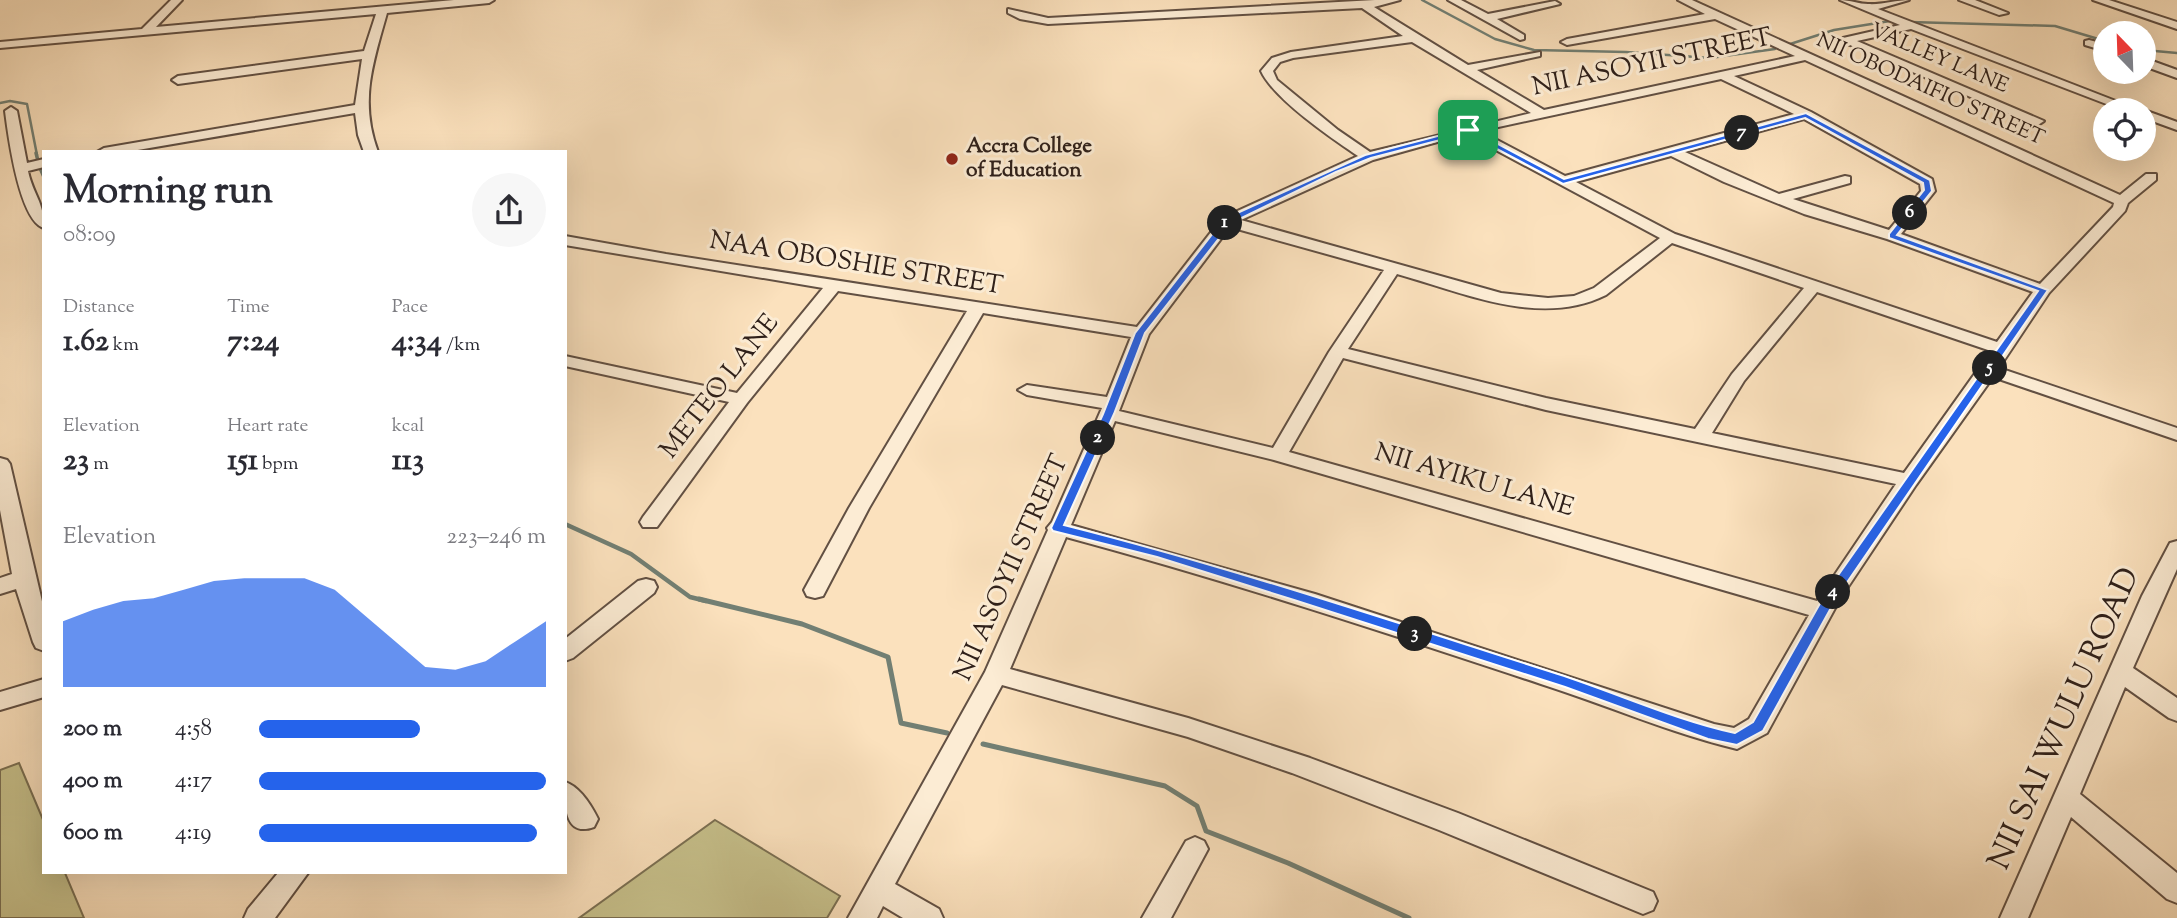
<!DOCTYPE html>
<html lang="en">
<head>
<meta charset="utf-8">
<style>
	body { margin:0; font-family:"Sorts Mill Goudy",serif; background:#f7f7f7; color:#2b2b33; height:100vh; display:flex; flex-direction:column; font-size:26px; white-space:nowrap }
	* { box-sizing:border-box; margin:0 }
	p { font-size:23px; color:#7c7c81 }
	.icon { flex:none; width:38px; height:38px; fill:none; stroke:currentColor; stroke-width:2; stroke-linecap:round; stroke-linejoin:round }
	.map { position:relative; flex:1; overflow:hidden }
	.side { position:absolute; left:42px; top:150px; width:525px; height:724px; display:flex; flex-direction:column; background:#fff; border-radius:0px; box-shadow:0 7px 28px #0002 }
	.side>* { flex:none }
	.needle { width:46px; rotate:337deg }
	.tools { position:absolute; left:2093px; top:21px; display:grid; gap:14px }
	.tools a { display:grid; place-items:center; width:63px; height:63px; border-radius:50%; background:#fff; box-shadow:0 7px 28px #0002; font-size:35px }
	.pin { position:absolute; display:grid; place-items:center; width:60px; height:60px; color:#fff; margin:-30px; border-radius:14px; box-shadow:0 4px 10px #0006 }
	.km { position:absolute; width:35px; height:35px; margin:-18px; border-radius:50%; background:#222; color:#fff; font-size:19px; line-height:35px; text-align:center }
	.round { display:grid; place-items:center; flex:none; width:74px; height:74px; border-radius:37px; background:#f7f7f7 }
	.headline { display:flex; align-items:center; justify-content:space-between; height:119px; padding:0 21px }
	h1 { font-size:38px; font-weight:700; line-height:52px }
	.stats { display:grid; grid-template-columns:repeat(3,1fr); gap:10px; height:119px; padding:7px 21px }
	.stats div { display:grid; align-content:center }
	.stats b { font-size:30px; font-weight:700 }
	.stats small { font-size:19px; font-weight:400 }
	.stats p { font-size:19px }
	.chart { height:196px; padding:14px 21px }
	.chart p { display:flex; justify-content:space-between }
	.chart svg { width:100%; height:126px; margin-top:7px; fill:#2563eb; opacity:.7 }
	ul { padding:0 21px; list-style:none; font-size:23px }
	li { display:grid; grid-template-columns:112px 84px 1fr; align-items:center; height:52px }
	li i { height:18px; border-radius:9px; background:#2563eb }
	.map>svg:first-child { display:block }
	.green { fill:#c7c18c; stroke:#7b7053; stroke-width:2 }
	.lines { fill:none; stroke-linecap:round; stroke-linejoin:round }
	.stream-far3 { stroke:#727f73; stroke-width:2.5 }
	.stream-far2 { stroke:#727f73; stroke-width:3.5 }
	.stream-far1 { stroke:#727f73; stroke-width:4.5 }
	.stream { stroke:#727f73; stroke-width:5 }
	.minor-casing { stroke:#625043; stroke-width:4 }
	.minor { fill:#fcecd4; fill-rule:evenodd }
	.route { fill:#2563eb; stroke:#fff; stroke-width:2; fill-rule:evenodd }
	.poi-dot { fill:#8f2418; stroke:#fcecd4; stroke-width:2.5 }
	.labels { text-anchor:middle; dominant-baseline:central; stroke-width:6; stroke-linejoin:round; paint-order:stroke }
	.far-street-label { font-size:21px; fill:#2f201a; stroke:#fcecd4 }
	.far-poi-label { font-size:21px; font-weight:bold; fill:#2f201a; stroke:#fcecd4; text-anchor:start }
	.street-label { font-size:26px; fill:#2f201a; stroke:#fcecd4 }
	.near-street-label { font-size:32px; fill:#2f201a; stroke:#fcecd4 }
</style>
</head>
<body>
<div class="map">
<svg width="2177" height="918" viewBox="0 0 2177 918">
	<rect width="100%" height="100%" fill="#fbe1bd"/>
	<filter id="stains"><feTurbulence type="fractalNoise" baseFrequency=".00286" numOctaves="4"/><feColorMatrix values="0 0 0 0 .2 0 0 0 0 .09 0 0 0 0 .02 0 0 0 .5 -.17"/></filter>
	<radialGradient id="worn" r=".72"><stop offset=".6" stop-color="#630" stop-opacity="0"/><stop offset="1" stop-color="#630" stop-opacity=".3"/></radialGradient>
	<path class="green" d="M 19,763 L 44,822 L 44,873 L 65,873 L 84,918 L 0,918 L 0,770 Z
		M 715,820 L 840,896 L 827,918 L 579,918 Z"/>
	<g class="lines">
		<path class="stream-far3" d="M 1422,0 L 1495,39 L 1534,50 L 1626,52 L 1710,58 L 1775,49
			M 1910,22 L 2055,26 L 2105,41
			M 1787,45 L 1834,30 L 1890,21
			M 2144,50 L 2177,53
			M 0,103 L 10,101 L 27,104 L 37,155"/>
		<path class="stream-far2" d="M 36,153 L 38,161
			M 40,168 L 44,177"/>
		<path class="stream-far1" d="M 565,524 L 631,554 L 690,597 L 706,601"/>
		<path class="stream" d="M 699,599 L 802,624 L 888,657 L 901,723 L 947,733
			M 983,744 L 1165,786 L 1197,806 L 1206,831 L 1288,863 L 1409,918"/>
		<defs>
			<path id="minor" d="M 171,0 L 182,0 L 156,27 L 454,0 L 494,0 L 489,3 L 387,13 C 373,63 359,101 378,152 L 364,152 L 358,135 L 355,113 L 126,152 L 97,152 L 104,148 L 355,105 L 362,59 L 178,84 L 172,80 L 178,76 L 364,51 L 376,14 L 0,48 L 0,42 L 142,29 Z
				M 1375,0 L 1400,0 L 1374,7 L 1468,65 L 1540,52 L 1540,56 L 1477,70 L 1544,110 L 1795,56 L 1715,19 L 1567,45 L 1561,42 L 1567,39 L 1705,14 L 1678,0 L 1692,0 L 2120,195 L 2146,174 L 2156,174 L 2156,180 L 2128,203 L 2125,211 L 2049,293 L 1999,368 L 2177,428 L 2177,440 L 1993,377 L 1916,485 L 1840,599 L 1767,733 L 1737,749 C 1670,733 1607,705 1541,684 C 1384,632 1226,580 1066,537 L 1010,669 L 1188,718 L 1310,758 L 1458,813 L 1653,892 L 1657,901 L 1653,910 L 1643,914 L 1439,830 L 1292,773 L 1188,737 L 1002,685 L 895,884 L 939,909 L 943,918 L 903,918 L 883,906 L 877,918 L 848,918 L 985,672 L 1048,530 L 1047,528 L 1052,522 L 1102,408 L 1027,395 L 1018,390 L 1027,385 L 1107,397 L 1131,337 L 983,313 L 869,508 L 823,596 L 815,598 L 807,596 L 804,590 L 849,508 L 967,311 L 838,291 L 747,403 L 657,527 L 643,527 L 640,522 L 643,517 L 729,402 L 565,366 L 565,356 L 737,393 L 823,288 L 565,245 L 565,236 L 666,254 L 1137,327 L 1222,218 L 1358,156 C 1331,138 1274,99 1261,71 L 1272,58 L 1291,52 L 1403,36 L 1362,8 L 1048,24 L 1020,19 L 1008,13 L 1008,9 L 1048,18 ZM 1412,42 L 1531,113 L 1370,152 L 1338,130 L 1277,80 L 1273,71 L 1280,62 L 1293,58 ZM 1805,60 L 2114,203 L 2113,207 L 2040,284 L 1901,234 L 1935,191 L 1932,179 L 1811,112 L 1734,76 ZM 1721,79 L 1794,114 L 1565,176 L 1480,131 ZM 1804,119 L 1920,184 L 1921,191 L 1889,230 L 1793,199 L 1850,183 L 1850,177 L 1845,176 L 1779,194 L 1685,152 ZM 1466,134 L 1660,238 L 1594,288 L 1574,296 L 1548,298 L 1501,293 L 1241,220 L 1373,160 ZM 1671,156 L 1724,182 L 1804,214 L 1887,239 L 2033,292 L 1997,342 L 1675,234 L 1576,182 ZM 1230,227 L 1384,270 L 1329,352 L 1273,448 L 1119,411 L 1149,334 ZM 1672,243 L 1804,288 L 1732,374 L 1695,429 L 1546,398 L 1348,349 L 1397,274 C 1462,292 1540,328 1606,295 ZM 1817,292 L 1991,351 L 1904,473 L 1712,433 L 1744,381 ZM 1343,358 L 1546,410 L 1896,484 L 1817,601 L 1289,452 ZM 1115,421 L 1274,460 L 1809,615 L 1749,719 L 1734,728 L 1714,724 L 1315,594 L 1071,525 Z
				M 1448,0 L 1461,0 L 1488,14 L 1555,1 L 1560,4 L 1497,19 L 1524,35 L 1524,39 L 1520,40 Z
				M 1840,0 C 1850,0 1859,4 1868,4 C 1882,5 1896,0 1909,0 L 1878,9 L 2139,110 L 2122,110 L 1911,29 L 1857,41 L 2044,121 L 2038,125 L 2033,124 L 1843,42 L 1843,38 L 1900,25 Z
				M 1959,0 L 1975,0 L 2008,13 L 1999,15 Z
				M 2093,0 L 2109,0 L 2177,22 L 2177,29 Z
				M 2089,40 L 2105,44 L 2105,51 L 2085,45 L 2085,41 Z
				M 2144,58 L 2177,70 L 2177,78 L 2144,66 Z
				M 11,107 L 17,111 L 27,163 L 44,159 L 44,167 L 28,171 C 33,195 44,201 44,228 C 19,221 8,134 5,111 Z
				M 2144,110 L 2177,122 L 2177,130 L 2144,118 Z
				M 0,458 L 7,460 L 10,464 L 44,610 L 44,651 L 36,648 L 33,642 L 16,589 L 0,594 L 0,578 L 12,574 L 0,510 Z
				M 2177,541 L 2177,569 L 2133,668 L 2177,698 L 2177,721 L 2169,718 L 2125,687 L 2080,794 L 2177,873 L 2177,903 L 2167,899 L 2071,817 L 2028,918 L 2000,918 L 2142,596 L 2170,543 Z
				M 646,579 L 654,581 L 657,587 L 654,593 L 573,658 L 565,661 L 565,639 L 638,581 Z
				M 44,679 L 44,697 L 0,710 L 0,692 Z
				M 565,782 C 580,787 591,805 598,819 L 594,827 C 563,838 565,802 565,782 Z
				M 1195,837 L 1204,841 L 1208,849 L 1171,918 L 1142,918 L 1186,841 Z
				M 278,873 L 308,873 L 275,918 L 244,918 L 248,909 Z"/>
		</defs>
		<use href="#minor" class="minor-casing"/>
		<use href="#minor" class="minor"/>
	</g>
	<path class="route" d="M 1806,113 L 1930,180 L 1932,191 L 1897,235 L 2048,290 L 1837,597 L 1763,731 L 1737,745 L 1708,739 L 1565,687 L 1294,600 L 1157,557 L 1053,531 L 1051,528 L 1103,414 L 1135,333 L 1224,219 L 1365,155 L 1468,128 L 1564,179 ZM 1805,118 L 1923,183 L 1924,190 L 1889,234 L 1889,238 L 2038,291 L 1827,591 L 1753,722 L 1735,733 C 1675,720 1617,693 1558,674 C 1394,622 1231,567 1064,525 L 1114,414 L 1145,333 L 1231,223 L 1336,172 L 1371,158 L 1467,133 L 1563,184 Z"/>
	<circle class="poi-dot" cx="952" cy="159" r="7"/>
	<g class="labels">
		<g class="far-street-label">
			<text transform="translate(1939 59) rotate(23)">VALLEY LANE</text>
			<text transform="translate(1930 90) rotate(24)">NII OBODAIFIO STREET</text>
		</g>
		<g class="far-poi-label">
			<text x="966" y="147">Accra College<tspan x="966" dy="24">of Education</tspan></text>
		</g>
		<g class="street-label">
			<text transform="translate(1652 63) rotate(-12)">NII ASOYII STREET</text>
			<text transform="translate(856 264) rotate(9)">NAA OBOSHIE STREET</text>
			<text transform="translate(720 387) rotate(-52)">METEO LANE</text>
			<text transform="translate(1474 481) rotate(16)">NII AYIKU LANE</text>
			<text transform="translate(1012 568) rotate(-66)">NII ASOYII STREET</text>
		</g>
		<g class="near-street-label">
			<text transform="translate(2065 719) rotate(-66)">NII SAI WULU ROAD</text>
		</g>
	</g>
	<rect width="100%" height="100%" filter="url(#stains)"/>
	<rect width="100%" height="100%" fill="url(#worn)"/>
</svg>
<div class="tools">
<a><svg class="needle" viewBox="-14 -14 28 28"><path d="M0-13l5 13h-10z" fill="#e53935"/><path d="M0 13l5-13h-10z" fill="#7c7c81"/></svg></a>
<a><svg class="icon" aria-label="locate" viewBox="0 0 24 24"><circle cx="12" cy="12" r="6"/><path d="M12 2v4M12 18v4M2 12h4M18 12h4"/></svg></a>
</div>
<div class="pin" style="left:1468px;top:130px;background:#1e9e55"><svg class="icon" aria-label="arrive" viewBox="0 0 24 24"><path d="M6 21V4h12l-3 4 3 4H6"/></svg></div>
<b class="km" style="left:1225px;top:223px">1</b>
<b class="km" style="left:1098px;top:438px">2</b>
<b class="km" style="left:1415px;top:634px">3</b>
<b class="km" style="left:1833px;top:592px">4</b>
<b class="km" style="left:1990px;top:368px">5</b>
<b class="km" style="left:1910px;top:213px">6</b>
<b class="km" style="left:1742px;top:133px">7</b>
<section class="side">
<div class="headline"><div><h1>Morning run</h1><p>08:09</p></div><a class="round"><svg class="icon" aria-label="share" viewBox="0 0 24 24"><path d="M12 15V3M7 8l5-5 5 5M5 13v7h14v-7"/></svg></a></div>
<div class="stats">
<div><p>Distance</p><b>1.62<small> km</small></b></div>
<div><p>Time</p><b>7:24</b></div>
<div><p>Pace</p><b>4:34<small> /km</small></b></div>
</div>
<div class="stats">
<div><p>Elevation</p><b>23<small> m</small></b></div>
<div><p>Heart rate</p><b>151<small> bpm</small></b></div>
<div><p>kcal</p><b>113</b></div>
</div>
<div class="chart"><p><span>Elevation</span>223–246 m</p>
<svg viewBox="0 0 160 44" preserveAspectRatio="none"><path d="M0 44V21L10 17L20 14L30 13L40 10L50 7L60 6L70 6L80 6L90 10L100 19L110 28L120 37L130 38L140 35L150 28L160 21V44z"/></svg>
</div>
<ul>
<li><b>200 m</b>4:58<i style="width:56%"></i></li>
<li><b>400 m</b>4:17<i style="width:100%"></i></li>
<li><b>600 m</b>4:19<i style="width:97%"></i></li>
</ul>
</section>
</div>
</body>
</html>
